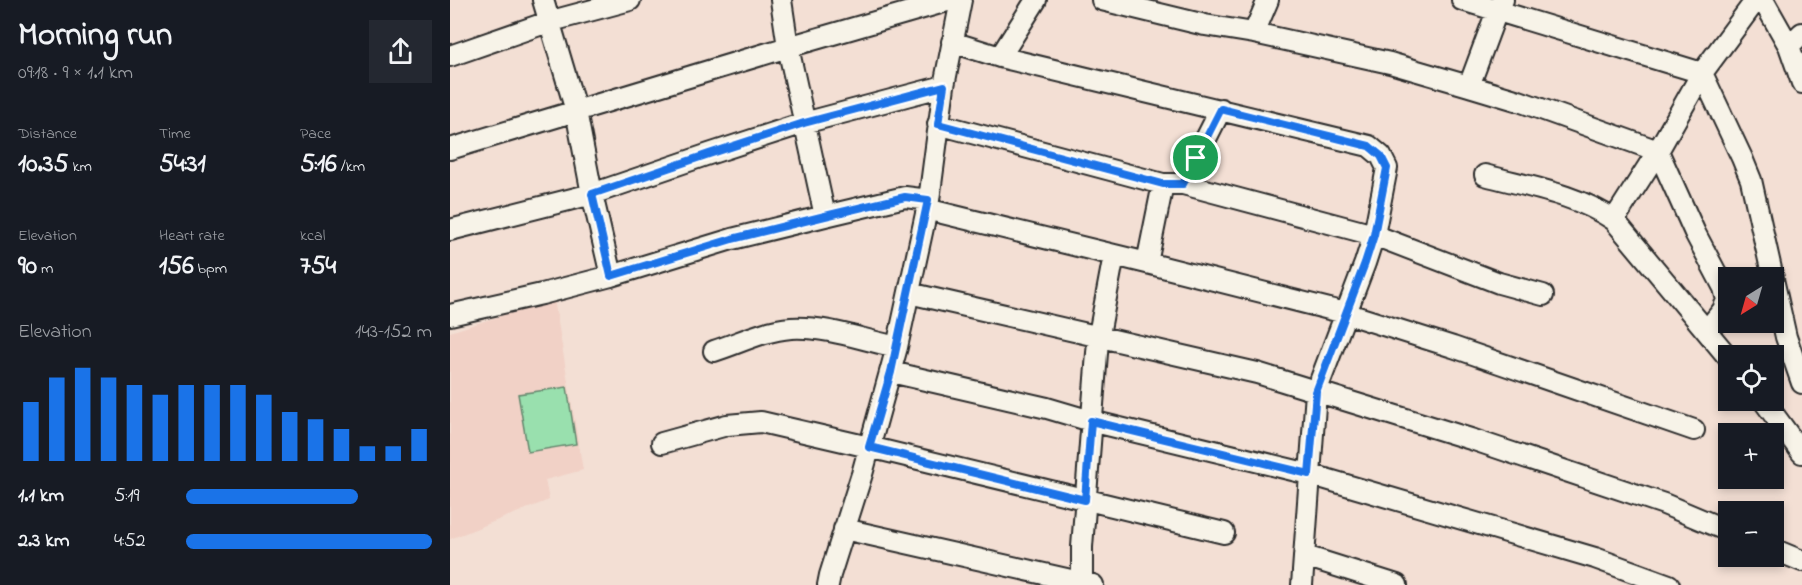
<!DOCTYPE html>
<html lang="en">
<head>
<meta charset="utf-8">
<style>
	body { margin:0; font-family:"Indie Flower",sans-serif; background:#242831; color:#f1f3f6; height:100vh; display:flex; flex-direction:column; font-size:22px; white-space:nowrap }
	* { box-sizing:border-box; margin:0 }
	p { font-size:20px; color:#9ea1a6 }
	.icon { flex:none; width:33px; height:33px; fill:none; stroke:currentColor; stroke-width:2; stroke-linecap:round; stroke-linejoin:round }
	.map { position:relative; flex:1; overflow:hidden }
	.drawer { display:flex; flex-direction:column; background:#171b24; width:450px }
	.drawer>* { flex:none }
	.needle { width:39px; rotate:217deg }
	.controls { position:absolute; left:1268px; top:267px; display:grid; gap:12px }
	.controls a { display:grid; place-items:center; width:66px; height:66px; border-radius:0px; background:#171b24; box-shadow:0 3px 9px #0003; font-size:30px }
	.pin { position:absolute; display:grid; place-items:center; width:51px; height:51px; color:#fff; margin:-26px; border:3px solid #fff; border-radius:50%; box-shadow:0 2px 6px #0007 }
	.round { display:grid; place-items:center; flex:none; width:63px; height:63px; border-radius:0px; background:#242831 }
	.head { display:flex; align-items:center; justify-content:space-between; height:102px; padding:0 18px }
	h1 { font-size:33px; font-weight:700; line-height:45px }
	.stats { display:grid; grid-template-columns:repeat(3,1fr); gap:9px; height:102px; padding:6px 18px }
	.stats div { display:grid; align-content:center }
	.stats b { font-size:26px; font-weight:700 }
	.stats small { font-size:16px; font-weight:400 }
	.stats p { font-size:16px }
	.chart { height:168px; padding:12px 18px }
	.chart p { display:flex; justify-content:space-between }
	.chart svg { width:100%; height:108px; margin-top:6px; stroke:#1a73e8; stroke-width:6 }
	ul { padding:0 18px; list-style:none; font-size:20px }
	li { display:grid; grid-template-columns:96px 72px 1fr; align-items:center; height:45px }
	li i { height:15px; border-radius:8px; background:#1a73e8 }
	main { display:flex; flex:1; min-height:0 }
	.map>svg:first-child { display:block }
	.built { fill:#f1d1c6 }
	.green { fill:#99e0ae; stroke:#62866c; stroke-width:1.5 }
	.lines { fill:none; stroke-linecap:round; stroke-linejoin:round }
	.minor-casing { stroke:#2b2b2b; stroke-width:24 }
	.minor { stroke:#f7f3e8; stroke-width:20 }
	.route-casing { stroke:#fff; stroke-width:12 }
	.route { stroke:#1a73e8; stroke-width:8 }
</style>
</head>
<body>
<main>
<section class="drawer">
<div class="head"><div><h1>Morning run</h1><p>09:18 · 9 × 1.1 km</p></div><a class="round"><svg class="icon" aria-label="share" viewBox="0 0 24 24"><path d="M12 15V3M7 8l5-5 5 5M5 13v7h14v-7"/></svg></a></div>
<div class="stats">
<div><p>Distance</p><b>10.35<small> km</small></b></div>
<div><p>Time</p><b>54:31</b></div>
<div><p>Pace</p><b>5:16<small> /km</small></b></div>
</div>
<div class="stats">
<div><p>Elevation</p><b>90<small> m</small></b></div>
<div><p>Heart rate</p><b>156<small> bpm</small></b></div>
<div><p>kcal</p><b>754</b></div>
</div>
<div class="chart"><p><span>Elevation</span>143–152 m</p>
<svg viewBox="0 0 160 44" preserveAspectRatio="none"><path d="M5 44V20M15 44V10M25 44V6M35 44V10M45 44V13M55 44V17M65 44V13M75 44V13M85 44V13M95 44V17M105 44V24M115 44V27M125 44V31M135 44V38M145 44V38M155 44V31"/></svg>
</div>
<ul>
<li><b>1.1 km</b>5:19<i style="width:70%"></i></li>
<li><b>2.3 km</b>4:52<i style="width:100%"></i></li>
</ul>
</section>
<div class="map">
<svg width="1352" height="585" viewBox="0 0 1352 585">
	<rect width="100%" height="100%" fill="#f3dfd4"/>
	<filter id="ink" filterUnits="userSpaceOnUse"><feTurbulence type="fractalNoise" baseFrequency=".0167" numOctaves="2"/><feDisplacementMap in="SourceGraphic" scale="12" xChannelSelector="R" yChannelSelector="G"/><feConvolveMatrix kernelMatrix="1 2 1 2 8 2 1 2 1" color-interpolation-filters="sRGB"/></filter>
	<g filter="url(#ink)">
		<path class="built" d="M 104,299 L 133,470 L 95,480 L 99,500 L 0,539 L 0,332 Z"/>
		<path class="green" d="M 117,387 L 126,444 L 78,452 L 68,394 Z"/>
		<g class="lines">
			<defs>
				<path id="minor" d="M 93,0 L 126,111 L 142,194 L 161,276
					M 331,0 L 338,47 L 375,216
					M 652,0 L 755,25 L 804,33 L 940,63 L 1019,86
					M 1012,0 L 1252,73 L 1208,151 L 1164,220
					M 1053,0 L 1047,11 L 1019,86 L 1069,101 L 1208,151 L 1245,233 L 1274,288 L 1277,300 L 1273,310 L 1257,330
					M 1306,0 L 1252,73 L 1292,158 L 1301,180 L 1323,278
					M 1313,0 L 1339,46 L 1352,83
					M 804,33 L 818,0
					M 502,42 L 550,57 L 919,146 L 931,156 L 937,168 L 924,235 L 915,263 L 866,392 L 852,585
					M 1339,46 L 1352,33
					M 0,56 L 98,22 L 180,0
					M 550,57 L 586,0
					M 488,124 L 713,184 L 733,184 L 924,235 L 1049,283 L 1093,295
					M 0,149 L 338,47 L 501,0
					M 1035,175 C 1079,187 1126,194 1164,220 L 1278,357
					M 733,184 L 771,109
					M 476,209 L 697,263 L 895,313 L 1003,347 L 1244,430
					M 0,230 L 142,194 L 259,154 L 354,123 L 494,86
					M 697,263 L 713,184
					M 1323,279 L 1336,337 L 1352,383
					M 459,293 L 807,373 L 1024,440 L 1214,504 L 1278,531
					M 0,315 L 92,294 L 161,276 L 282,239 L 375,216 L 455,197 L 479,200
					M 264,351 C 289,343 314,330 341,328 C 376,326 413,340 447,347
					M 441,372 L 597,408 L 641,421 L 859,474 L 1145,558 L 1219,585
					M 1313,400 L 1352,453
					M 212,443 L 277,425 L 311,422 L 419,447 L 774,533
					M 394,529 L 643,585
					M 1323,549 L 1352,561
					M 855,556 L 947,585
					M 378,585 L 380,575 L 412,474 L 447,347 L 479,200 L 494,86 L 511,0
					M 632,585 L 632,547 L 648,340 L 664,255"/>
			</defs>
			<use href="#minor" class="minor-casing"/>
			<use href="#minor" class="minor"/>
		</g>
	</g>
	<g class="lines" filter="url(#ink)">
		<defs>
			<path id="route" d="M 494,86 L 488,124 L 713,184 L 733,184 L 771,109 L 919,146 L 931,156 L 937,168 L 924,235 L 915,263 L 866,392 L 859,474 L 641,421 L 635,500 L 419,447 L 441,372 L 478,200 L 455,197 L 375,216 L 282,239 L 161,276 L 142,194 L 259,154 L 354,123 Z"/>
		</defs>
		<use href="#route" class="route-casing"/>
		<use href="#route" class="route"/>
	</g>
</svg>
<div class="controls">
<a><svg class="needle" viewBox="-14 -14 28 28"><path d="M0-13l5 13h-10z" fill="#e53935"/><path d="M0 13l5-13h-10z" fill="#9ea1a6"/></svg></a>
<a><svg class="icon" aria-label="locate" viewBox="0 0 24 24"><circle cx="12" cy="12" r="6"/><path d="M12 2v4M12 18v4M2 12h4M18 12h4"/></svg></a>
<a>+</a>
<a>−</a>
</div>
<div class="pin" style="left:746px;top:158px;background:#1e9e55"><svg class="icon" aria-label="arrive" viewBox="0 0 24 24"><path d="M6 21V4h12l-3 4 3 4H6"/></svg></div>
</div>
</main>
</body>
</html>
